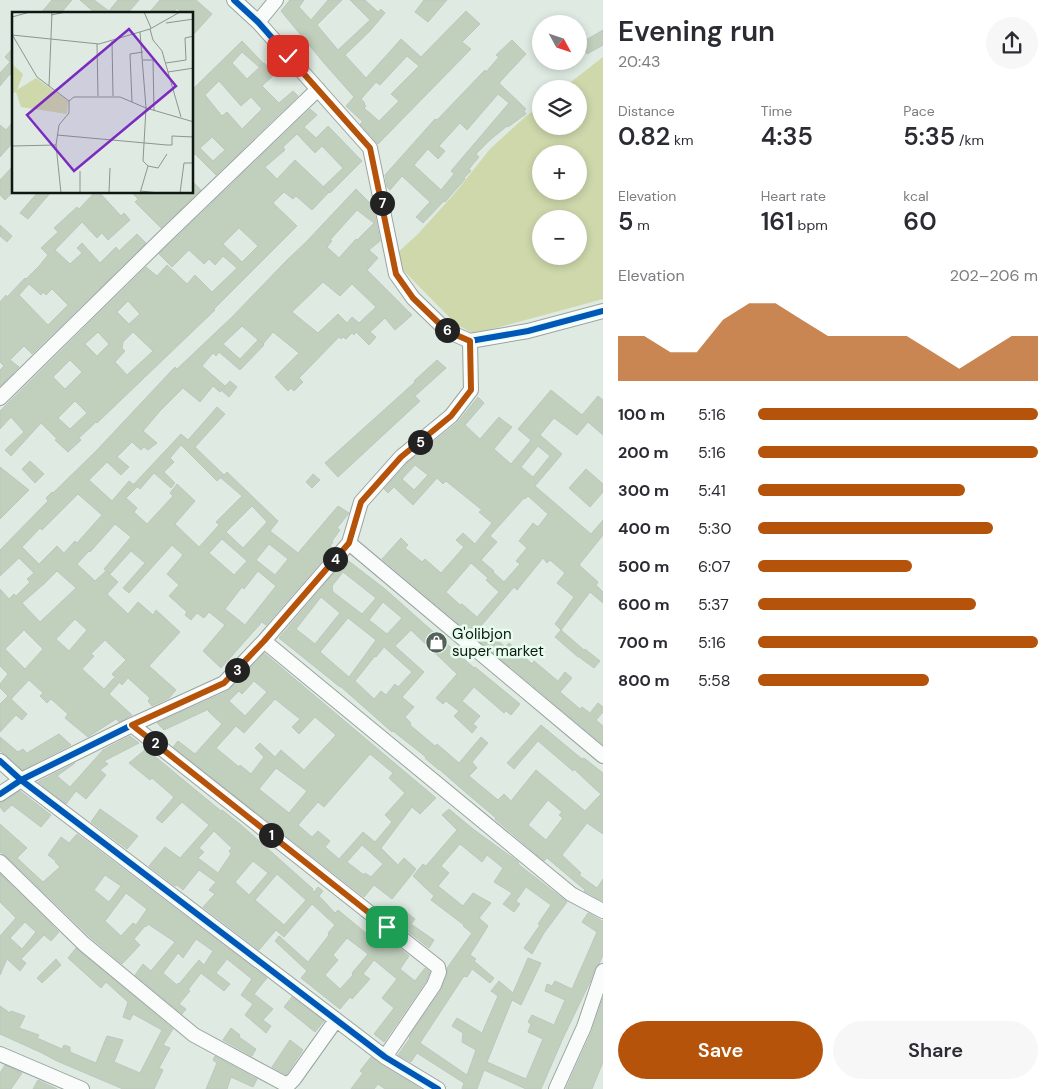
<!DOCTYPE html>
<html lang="en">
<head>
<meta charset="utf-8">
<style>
	body { margin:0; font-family:"DM Sans",sans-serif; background:#f7f7f7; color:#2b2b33; height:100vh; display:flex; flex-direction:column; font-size:19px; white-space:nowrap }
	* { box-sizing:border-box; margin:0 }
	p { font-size:16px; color:#7c7c81 }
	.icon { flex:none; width:28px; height:28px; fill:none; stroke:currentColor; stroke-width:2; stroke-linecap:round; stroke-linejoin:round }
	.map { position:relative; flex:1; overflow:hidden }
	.side { display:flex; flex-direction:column; background:#fff; width:450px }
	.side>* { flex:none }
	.needle { width:32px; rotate:130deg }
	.buttons { position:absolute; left:532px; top:15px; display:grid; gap:10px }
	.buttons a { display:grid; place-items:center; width:55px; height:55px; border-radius:50%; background:#fff; box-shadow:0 2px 8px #0003; font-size:25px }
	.pin { position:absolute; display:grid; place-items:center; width:42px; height:42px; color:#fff; margin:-21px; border-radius:10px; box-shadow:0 2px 8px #0006 }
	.km { position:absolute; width:25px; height:25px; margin:-12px; border-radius:50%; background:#222; color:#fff; font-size:14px; line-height:25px; text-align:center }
	.round { display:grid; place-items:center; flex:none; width:52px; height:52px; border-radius:26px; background:#f7f7f7 }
	.summary { display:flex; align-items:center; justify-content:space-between; height:85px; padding:0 15px }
	h1 { font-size:28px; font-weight:600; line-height:38px }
	.stats { display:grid; grid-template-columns:repeat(3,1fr); gap:8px; height:85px; padding:5px 15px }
	.stats div { display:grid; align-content:center }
	.stats b { font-size:25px; font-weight:600 }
	.stats small { font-size:14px; font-weight:400 }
	.stats p { font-size:14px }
	.chart { height:140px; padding:10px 15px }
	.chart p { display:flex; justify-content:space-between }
	.chart svg { width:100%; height:90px; margin-top:5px; fill:#b45309; opacity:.7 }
	.cta { display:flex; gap:10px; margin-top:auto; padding:10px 15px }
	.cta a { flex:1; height:58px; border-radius:30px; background:#b45309; color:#fff; font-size:20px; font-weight:600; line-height:58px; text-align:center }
	.cta a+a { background:#f7f7f7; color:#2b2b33 }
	ul { padding:0 15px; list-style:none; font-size:16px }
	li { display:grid; grid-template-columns:80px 60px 1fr; align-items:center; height:38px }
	li i { height:12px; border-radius:6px; background:#b45309 }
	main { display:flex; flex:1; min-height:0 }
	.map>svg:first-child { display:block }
	.green { fill:#ced8ab; fill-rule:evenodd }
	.building { fill:#c0d0bd; stroke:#bec6be; fill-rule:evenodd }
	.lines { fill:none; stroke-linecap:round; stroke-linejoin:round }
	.minor-casing { stroke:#9aa49e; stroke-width:16 }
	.minor { stroke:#fafcfb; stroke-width:14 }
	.cycleway-casing { stroke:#e6fdee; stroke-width:9 }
	.cycleway { stroke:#0057b8; stroke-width:6 }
	.route-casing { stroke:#fff; stroke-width:10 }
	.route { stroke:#b45309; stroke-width:6 }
	.labels { text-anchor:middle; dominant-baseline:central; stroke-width:5; stroke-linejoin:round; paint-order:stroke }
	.poi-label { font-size:15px; fill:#0f1712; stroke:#e6fdee; text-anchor:start }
	.inset-road { fill:none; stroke:#8b968f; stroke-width:1 }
	.view { fill:#7b2cbf; fill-opacity:0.15; stroke:#7b2cbf; stroke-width:2.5 }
	.inset-edge { fill:none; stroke:#0f1712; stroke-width:2.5 }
</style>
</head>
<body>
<main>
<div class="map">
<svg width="603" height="1089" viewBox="0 0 603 1089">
	<rect width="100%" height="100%" fill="#deeae2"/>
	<path class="green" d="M 603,57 L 603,299 L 474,334 L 456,324 L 400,267 L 395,255 L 418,234 L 455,193 L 490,149 L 525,117 L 541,105 L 541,126 L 579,126 L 579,89 L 562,89 ZM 541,154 L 579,154 L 579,191 L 541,191 ZM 541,219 L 579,219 L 579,256 L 541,256 Z"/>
	<path class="building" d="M 52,0 L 72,0 L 60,14 L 40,14 Z
		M 80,0 L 94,0 L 109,11 L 118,0 L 139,0 L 127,14 L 96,14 Z
		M 160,0 L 196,0 L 212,14 L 192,36 L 192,14 L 183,14 L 177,8 L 172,14 L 148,14 Z
		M 290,0 L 304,0 L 299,7 L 311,20 L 328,0 L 342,0 L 317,25 L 338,50 L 370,20 L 350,0 L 365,0 L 378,12 L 381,9 L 385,13 L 370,31 L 345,55 L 366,78 L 401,39 L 421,57 L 466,11 L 480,24 L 462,42 L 471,49 L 378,144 L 360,124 L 363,122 L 346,106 L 354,97 L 324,63 L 281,11 ZM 407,56 L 419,66 L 391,94 L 399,101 L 379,121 L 364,108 L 366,106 L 364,104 L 365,103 L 361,99 L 376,82 L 380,85 Z
		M 424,0 L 447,0 L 428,22 L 415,12 Z
		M 603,30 L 603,45 L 587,54 L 581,43 Z
		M 512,40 L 526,54 L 499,83 L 526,109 L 524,111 L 526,114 L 508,127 L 507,126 L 490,140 L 476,154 L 479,157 L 469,169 L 471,171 L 464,178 L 465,179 L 445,202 L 444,201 L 423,223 L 416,217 L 430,202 L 402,176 L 390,190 L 387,187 L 385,175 L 435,119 L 437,120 L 485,70 L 486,72 L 499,57 L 496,55 ZM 498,94 L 509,103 L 451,171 L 454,174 L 441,190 L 414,165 L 428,149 L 438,159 L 445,151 L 439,146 L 460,123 L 467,130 Z
		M 242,41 L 263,63 L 259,67 L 242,52 L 232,63 L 247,79 L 264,63 L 275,74 L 262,86 L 279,103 L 293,91 L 298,96 L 216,175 L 195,154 L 192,156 L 192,90 ZM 219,81 L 241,106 L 251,97 L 262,109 L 242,129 L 227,112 L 222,116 L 205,95 ZM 212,137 L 225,150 L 213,161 L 200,148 Z
		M 14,47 L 14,77 L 10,74 L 0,86 L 0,73 L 10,62 L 5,57 Z
		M 310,109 L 317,115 L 304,127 L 316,138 L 328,126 L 362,161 L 330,193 L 329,192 L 312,210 L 296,196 L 293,199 L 284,192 L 273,203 L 297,226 L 214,309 L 215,310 L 97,423 L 96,422 L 79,438 L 81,440 L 68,452 L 55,440 L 57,439 L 41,423 L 11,456 L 5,450 L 24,432 L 11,417 L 0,429 L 0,411 L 146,267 L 157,276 L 167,265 L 187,284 L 195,275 L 212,292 L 237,268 L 223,256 L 215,265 L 209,259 L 204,264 L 189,250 L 172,267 L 159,254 ZM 297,134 L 315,153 L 322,146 L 343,168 L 323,187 L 329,192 L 295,160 L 277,179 L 265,167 L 285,150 L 283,147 ZM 239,228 L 258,246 L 242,262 L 223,244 ZM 128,301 L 140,314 L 129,324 L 117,312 ZM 98,332 L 109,344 L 97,356 L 85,344 ZM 133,332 L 153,351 L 127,375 L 115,362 L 125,351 L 122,348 L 123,342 ZM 70,360 L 82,372 L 65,389 L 53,377 ZM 75,401 L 87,413 L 70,429 L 58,418 Z
		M 14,121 L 14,141 L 0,157 L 0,125 L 6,130 Z
		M 14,165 L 14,191 L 5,200 L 0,195 L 0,180 Z
		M 192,181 L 201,190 L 161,228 L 135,202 L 138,199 L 131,192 L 192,192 Z
		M 356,189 L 373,206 L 380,241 L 369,250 L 378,258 L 367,270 L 412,315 L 395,330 L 385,318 L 370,332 L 376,337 L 369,345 L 356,332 L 354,335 L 352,333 L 346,339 L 343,337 L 341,339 L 339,337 L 299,378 L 303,382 L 294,391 L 291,388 L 288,391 L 275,377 L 299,353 L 273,332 L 263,344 L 258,340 L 264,345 L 240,370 L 219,352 L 216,356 L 213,353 L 202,366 L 225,386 L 220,392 L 213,386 L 200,402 L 183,388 L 160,411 L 143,431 L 157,443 L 148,450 L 144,447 L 141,450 L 132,442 L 117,457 L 129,467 L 121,475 L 107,462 L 89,480 L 112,501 L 129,481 L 137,487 L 126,498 L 137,508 L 134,512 L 147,524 L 173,496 L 170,493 L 177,484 L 195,501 L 175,524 L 199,547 L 219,525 L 216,522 L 242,496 L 221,478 L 227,472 L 278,521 L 270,531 L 298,553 L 338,506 L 349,513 L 337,528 L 340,530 L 332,541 L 333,542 L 330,546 L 333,548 L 266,625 L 262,622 L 221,668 L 203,651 L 225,625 L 209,612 L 204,618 L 197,613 L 191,620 L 185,615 L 187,612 L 169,596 L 179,585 L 167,574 L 183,555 L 172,545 L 129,593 L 123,588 L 145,563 L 131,551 L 110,574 L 104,569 L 131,537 L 115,524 L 90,552 L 89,551 L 77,564 L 95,581 L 106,571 L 118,582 L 107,594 L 128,614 L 138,602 L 153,615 L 156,610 L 180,632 L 149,666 L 176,690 L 169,698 L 152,706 L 148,701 L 150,698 L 128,678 L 122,685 L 112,674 L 126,660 L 105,640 L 91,654 L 94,656 L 82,669 L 104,689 L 114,678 L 119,683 L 109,694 L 132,715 L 119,722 L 116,719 L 88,737 L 65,718 L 68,714 L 51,699 L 47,703 L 40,696 L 43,693 L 29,680 L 11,699 L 27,714 L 22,720 L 16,715 L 0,732 L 0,704 L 8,696 L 0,688 L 0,684 L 8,674 L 0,666 L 0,589 L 9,599 L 14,594 L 16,596 L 30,582 L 27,579 L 34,573 L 19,558 L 0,576 L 0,550 L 48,501 L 46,498 L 52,492 L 53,493 L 96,451 L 175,367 L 177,369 L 232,317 L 286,261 L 307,241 ZM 357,210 L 374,223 L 357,240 L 356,239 L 339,258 L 327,247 L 332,241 L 330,240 ZM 323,282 L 340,296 L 352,284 L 376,307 L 359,323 L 352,317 L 347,323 L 338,314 L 318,333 L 292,312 ZM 242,326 L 258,340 L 240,359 L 223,344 ZM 78,494 L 102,515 L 77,543 L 75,541 L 64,553 L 57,546 L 39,564 L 22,547 L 40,528 L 42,530 ZM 252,506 L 267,522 L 243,548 L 226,532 ZM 222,539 L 247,561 L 234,575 L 209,553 ZM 269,544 L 288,559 L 275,575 L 256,560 ZM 57,571 L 76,588 L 40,622 L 22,603 L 45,583 ZM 258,571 L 276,586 L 245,625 L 225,609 L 242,587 L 244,589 ZM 75,619 L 87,630 L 69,651 L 56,639 ZM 24,630 L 43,649 L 25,669 L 5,649 Z
		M 38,192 L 51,192 L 28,219 L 20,213 Z
		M 95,192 L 99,192 L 121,216 L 124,213 L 130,220 L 108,240 L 102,233 L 97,238 L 82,222 L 55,250 L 70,264 L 82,253 L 77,248 L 82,243 L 100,263 L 116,247 L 119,251 L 137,234 L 146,243 L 32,354 L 24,346 L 10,360 L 19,367 L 0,386 L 0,370 L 4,366 L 0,362 L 0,302 L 6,295 L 7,297 L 25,278 L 26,279 L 39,266 L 48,255 L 41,248 L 58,232 L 54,228 L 77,207 L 79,209 ZM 29,284 L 41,295 L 43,292 L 46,295 L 52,289 L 68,305 L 48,325 L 19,295 Z
		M 0,225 L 12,236 L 7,242 L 0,236 Z
		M 437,360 L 446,368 L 415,396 L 420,401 L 338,477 L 325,463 L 415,382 L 414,381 Z
		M 230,381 L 237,387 L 229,397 L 221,390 Z
		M 551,390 L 582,415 L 598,396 L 603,400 L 603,435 L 588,422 L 577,435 L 554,418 L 540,435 L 562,454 L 535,486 L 591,534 L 603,520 L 603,535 L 579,565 L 598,582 L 596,585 L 603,592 L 603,603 L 590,592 L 561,630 L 555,624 L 574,597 L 557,583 L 565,573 L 550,560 L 547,563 L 543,558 L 517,590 L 514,587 L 481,626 L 505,647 L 509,643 L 532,664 L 534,661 L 558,681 L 565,672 L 572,678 L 560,692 L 580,709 L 582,707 L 590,713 L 598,703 L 603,707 L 603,712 L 596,720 L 603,726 L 603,745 L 382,559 L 401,538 L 408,545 L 405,548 L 422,562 L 425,559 L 441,573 L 464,547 L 456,540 L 463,533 L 475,544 L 492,523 L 479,512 L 482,510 L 446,481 L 443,484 L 437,478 L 413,505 L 394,487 L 388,493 L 384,489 L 407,463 L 457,423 L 478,397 L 484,403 L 465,425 L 480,439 L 499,417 L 505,422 L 512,427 L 494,449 L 511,464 L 531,440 L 518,429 ZM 538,446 L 550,456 L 533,477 L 521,467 ZM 415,465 L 428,475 L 414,490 L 402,479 ZM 528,496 L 548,514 L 538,527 L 533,523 L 519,541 L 527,548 L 516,561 L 520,564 L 504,582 L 493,572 L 494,571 L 481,560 L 497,542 L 490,536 L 524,498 L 525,499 ZM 471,563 L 488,578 L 486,580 L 499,592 L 477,617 L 462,604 L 460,605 L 446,592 Z
		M 217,407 L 225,414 L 195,447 L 224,475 L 217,481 L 181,445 L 170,458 L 174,462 L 164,472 L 175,483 L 171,488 L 154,473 L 140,489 L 134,484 L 181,434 L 188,440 Z
		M 30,461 L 44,474 L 35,483 L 22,469 Z
		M 0,467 L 29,490 L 0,519 Z
		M 586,469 L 603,484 L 603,492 L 590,507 L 569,488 Z
		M 313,474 L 320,480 L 312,488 L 306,482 Z
		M 346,559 L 385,589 L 474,668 L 475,667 L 520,704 L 511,715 L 506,711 L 504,713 L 474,687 L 462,701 L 480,716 L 473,724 L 477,727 L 472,733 L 454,716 L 459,711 L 446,701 L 443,704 L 436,698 L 457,674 L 411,630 L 395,646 L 424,672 L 402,697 L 414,707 L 405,717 L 411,723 L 410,725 L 435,746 L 437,744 L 459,763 L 481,737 L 488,743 L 472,762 L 477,768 L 469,776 L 498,800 L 504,794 L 511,801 L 536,770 L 585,811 L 601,794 L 593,787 L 574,769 L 573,771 L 538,741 L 514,769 L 507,763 L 541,725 L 582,759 L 584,758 L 603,773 L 603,834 L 587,823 L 562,855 L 581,873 L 579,875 L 597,888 L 603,879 L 603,901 L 584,891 L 585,890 L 547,858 L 544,861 L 495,819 L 496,818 L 464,791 L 439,769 L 439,770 L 425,758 L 426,757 L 393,731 L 392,732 L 340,686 L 340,687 L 279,638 ZM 343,572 L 376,598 L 362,614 L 333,592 L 332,586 ZM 321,597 L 340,613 L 315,644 L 296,629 ZM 383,602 L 402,618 L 387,634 L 369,620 ZM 348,618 L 376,640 L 349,677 L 320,652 ZM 384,647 L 412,672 L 398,687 L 395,684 L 386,695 L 381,691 L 374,699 L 355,681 L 375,656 L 376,657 ZM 548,800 L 562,812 L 559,815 L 563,818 L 546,840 L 528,825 Z
		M 561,630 L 584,650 L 585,649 L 600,661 L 594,668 L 579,657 L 578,657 L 555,637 Z
		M 264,653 L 436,798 L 420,814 L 412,807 L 381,848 L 398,865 L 404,858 L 416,869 L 392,899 L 374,885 L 364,897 L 173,747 L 178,741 L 195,754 L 222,724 L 208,711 L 211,708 L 164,730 L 157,723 L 228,691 ZM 254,681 L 267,692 L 245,716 L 229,701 L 239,691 L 242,694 ZM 275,699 L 300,719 L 292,727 L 299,734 L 315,717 L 336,735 L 304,770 L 281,750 L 275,757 L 260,743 L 255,748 L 264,757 L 251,774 L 240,765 L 239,767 L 216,748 L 236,726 L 244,733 ZM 370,754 L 393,773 L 389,778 L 405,793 L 385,815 L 392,822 L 375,842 L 363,832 L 339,859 L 325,847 L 330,841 L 318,831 L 312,837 L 298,825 L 318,802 L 324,807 ZM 276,768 L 307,791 L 289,813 L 259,789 ZM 362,845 L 383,864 L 371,877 L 365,873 L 364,875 L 347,862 Z
		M 59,734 L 71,745 L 22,770 L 6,755 L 0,751 L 0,737 L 18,752 L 23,749 L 27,753 Z
		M 130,736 L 139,743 L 104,761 L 108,764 L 100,770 L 106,775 L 86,799 L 76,791 L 66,804 L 38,782 L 75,763 L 57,776 L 70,787 L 103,750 Z
		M 146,749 L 221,811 L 222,810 L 241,825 L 313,889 L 312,890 L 314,892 L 318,887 L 323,891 L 319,896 L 335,913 L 338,910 L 384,948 L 391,941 L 409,956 L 400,969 L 415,981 L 425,968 L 430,972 L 426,981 L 384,1042 L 374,1034 L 394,1008 L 382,998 L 397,979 L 374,960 L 363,974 L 370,979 L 352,999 L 350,997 L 340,1009 L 301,978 L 307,971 L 275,941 L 279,936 L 308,962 L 329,935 L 328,933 L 335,925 L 312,904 L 284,937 L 276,930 L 259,950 L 203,907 L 215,894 L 209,890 L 216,882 L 199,870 L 183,890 L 177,885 L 175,886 L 149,866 L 165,847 L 180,858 L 209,825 L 182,802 L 162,823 L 156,818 L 174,797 L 152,778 L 150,780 L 129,763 ZM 214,831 L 232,848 L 229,851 L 231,854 L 218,873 L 198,858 L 204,852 L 199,848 ZM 253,861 L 268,873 L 249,895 L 235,882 ZM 277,874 L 306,900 L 284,925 L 255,900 ZM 347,938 L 368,954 L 352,973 L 353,975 L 340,989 L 325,975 L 338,960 L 333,955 Z
		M 20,791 L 51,815 L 41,827 L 12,805 L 4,812 L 0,807 L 0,803 L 5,801 Z
		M 100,809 L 138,836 L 127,849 L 91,822 Z
		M 449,809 L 473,829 L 517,861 L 519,863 L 518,864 L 567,902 L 544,933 L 532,954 L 524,948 L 540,925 L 538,924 L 551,905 L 526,887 L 516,901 L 520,904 L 514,912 L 503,904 L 512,893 L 494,882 L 503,868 L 487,855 L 482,862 L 460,844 L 441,866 L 449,873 L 438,886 L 463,906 L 473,893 L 491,903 L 479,918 L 488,926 L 470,955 L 476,959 L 474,961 L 494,978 L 490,983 L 472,969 L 467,977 L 464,976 L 420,1043 L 467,1075 L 476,1050 L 462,1042 L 463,1033 L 452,1026 L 457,1018 L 482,1033 L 498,996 L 491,991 L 499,981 L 513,993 L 528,958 L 541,963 L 521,1005 L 512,1000 L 487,1062 L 526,1079 L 543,1039 L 528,1032 L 531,1024 L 528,1022 L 532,1015 L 554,1025 L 565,1000 L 545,991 L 547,984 L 552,986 L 555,981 L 572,989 L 597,932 L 582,922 L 588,913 L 602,921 L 603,920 L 603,955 L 599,964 L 595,968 L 590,982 L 563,1038 L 541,1089 L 526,1089 L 484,1070 L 477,1089 L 462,1089 L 464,1083 L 417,1053 L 411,1062 L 398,1055 L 410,1038 L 409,1037 L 441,990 L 447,975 L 447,968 L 472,933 L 463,926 L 464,925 L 431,900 L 434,896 L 413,876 L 423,864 L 426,866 L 457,830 L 442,815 Z
		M 0,824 L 27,848 L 17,858 L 43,882 L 60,867 L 55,862 L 56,861 L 48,855 L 61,837 L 69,843 L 77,834 L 267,978 L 254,994 L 273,1009 L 263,1020 L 271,1026 L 266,1033 L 245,1015 L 253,1004 L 241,995 L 252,979 L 227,959 L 216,973 L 230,984 L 224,991 L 201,973 L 188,990 L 190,991 L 179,1004 L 186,1009 L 182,1014 L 135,975 L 143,964 L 151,971 L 175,942 L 148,924 L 146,927 L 145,926 L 134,939 L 140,945 L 122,964 L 90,937 L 6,856 L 0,852 ZM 105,875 L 121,886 L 109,902 L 94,890 ZM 126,893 L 147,909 L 136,925 L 133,923 L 121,936 L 105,921 ZM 196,939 L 213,951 L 204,965 L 199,960 L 179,984 L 178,983 L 177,985 L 163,973 L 178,953 L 183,958 Z
		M 0,874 L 59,932 L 51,941 L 44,935 L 21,959 L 26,963 L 20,971 L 7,959 L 0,975 L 0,936 L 16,918 L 0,902 ZM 25,922 L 36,932 L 22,949 L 10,938 Z
		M 399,906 L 415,919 L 411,924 L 434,940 L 429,948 L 391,918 Z
		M 76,948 L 173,1029 L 163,1045 L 170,1048 L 159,1068 L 163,1070 L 154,1089 L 123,1089 L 57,1061 L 42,1053 L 0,1034 L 0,1006 L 10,1013 L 11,1011 L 25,1016 L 19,1028 L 39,1035 L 37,1038 L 62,1049 L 64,1045 L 70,1047 L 70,1052 L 96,1063 L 107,1036 L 123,1040 L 114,1062 L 140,1073 L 162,1030 L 133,1014 L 130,1020 L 123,1017 L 128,1002 L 106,982 L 101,988 L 68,958 Z
		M 56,959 L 61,965 L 42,983 L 37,978 Z
		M 292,997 L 324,1021 L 315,1032 L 284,1007 Z
		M 603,998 L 603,1062 L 592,1089 L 566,1089 L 592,1031 Z
		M 231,1028 L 240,1035 L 239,1037 L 256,1049 L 252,1056 L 223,1040 Z
		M 290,1040 L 303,1050 L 286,1075 L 272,1067 Z
		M 215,1056 L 257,1079 L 253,1087 L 231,1077 L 227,1089 L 206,1089 L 217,1063 L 213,1060 Z
		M 371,1057 L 380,1064 L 421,1089 L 385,1089 L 378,1084 L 374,1089 L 351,1089 L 363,1073 L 360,1071 Z
		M 5,1065 L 22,1073 L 11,1089 L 0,1089 L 0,1073 Z
		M 38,1080 L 57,1089 L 33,1089 Z"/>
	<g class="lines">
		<defs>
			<path id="minor" d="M 234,0 L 258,22 L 370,148 L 396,274 L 413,298 L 447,331 L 470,341 L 528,331 L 603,311
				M 258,22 L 276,0
				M 0,398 L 161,240 L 318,89
				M 349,543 L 603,756
				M 264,641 L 571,894 L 603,911
				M 132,725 L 438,967 L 439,972 L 434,985 L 385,1057
				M 0,761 L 21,780 L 385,1057 L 438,1089
				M 0,794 L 21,780 L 132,725 L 224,683 L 264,641 L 349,543 L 361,502 L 401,457 L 451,416 L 471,390 L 470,341
				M 0,862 L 84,944 L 194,1035 L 283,1083 L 289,1084 L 294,1079 L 336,1020
				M 0,1054 L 82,1089
				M 556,1089 L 584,1027 L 603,971"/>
		</defs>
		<use href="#minor" class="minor-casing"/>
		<use href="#minor" class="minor"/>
		<defs>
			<path id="cycleway" d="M 234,0 L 258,22 L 370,148 L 396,274 L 413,298 L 447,331 L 470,341 L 528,331 L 603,311
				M 0,761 L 21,780 L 385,1057 L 438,1089
				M 0,794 L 21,780 L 132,725 L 224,683 L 264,641 L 349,543 L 361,502 L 401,457 L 451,416 L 471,390 L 470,341"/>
		</defs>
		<use href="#cycleway" class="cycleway-casing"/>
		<use href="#cycleway" class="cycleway"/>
	</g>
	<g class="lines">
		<defs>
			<path id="route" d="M 288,56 L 370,148 L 396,274 L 413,298 L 447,331 L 470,341 L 471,390 L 451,416 L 401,457 L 361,502 L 349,543 L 264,641 L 224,683 L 132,725 L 387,927"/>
		</defs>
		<use href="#route" class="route-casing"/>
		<use href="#route" class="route"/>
	</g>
	<defs>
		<symbol id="shop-disc" viewBox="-11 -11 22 22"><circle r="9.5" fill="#57615b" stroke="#e6fdee"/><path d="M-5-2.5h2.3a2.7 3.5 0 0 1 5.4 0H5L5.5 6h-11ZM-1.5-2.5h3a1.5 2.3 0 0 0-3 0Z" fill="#fff"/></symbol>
	</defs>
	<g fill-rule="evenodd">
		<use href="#shop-disc" x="424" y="630" width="25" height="25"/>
	</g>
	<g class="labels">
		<g class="poi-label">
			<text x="452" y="634">G'olibjon<tspan x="452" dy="17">super market</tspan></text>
		</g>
	</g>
	<g transform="translate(12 12)">
		<rect width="181" height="181" fill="#deeae2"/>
		<path d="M 0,52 L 11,62 L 5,78 L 24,66 L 56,89 L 55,102 L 9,95 L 4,80 L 0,82 Z" fill="#ced8ab"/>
		<path class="inset-road" d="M 132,0 L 139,16M 39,3 L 54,0M 0,5 L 18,0M 154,11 L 182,7M 138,17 L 141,28 L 150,39 L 156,60 L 182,56M 128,20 L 134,96 L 131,149 L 136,154 L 128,181M 0,23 L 87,32 L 138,17 L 168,0M 1,24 L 25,65 L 57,89 L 57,101 L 47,113 L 44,133 L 49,181M 100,29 L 101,84M 85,32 L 86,84M 131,48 L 141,48 L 142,99M 154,51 L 174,48 L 173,26 L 182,24M 156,60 L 169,105M 37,74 L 40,0M 57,89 L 62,85 L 108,85 L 134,96 L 182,110M 120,90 L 118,42 L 131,40M 45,123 L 155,133 L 160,133 L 160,124 L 182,125M 0,134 L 44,133M 136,154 L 146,156 L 155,142M 68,159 L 68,181M 128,179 L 147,181M 97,181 L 98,156M 147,181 L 167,181M 168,181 L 172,151 L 182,151"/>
		<path class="view" d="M 117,17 L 164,74 L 62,159 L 15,103 Z"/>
		<rect width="181" height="181" class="inset-edge"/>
	</g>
</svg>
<div class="buttons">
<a><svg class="needle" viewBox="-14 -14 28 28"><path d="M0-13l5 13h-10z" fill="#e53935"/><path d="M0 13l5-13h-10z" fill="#7c7c81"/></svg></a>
<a><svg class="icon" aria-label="layers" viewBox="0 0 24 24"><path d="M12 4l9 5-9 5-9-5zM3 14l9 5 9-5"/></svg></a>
<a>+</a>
<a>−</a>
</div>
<div class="pin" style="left:387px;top:927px;background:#1e9e55"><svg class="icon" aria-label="arrive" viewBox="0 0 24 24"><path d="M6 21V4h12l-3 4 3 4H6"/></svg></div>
<div class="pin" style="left:288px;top:56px;background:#d93025"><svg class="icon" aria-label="check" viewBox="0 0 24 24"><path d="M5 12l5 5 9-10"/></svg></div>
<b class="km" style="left:271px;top:835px">1</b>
<b class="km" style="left:155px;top:743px">2</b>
<b class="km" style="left:237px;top:670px">3</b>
<b class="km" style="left:335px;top:559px">4</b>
<b class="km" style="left:420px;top:442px">5</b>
<b class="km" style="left:447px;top:330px">6</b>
<b class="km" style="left:382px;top:203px">7</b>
</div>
<section class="side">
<div class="summary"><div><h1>Evening run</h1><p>20:43</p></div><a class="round"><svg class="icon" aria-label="share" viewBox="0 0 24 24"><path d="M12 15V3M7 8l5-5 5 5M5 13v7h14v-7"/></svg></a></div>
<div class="stats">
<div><p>Distance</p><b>0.82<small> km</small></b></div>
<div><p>Time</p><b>4:35</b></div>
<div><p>Pace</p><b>5:35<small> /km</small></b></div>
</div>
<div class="stats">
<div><p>Elevation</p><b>5<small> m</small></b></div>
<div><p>Heart rate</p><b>161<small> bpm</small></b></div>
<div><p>kcal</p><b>60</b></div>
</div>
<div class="chart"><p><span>Elevation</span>202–206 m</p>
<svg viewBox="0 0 160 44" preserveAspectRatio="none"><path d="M0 44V22L10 22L20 30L30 30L40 14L50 6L60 6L70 14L80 22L90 22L100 22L110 22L120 30L130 38L140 30L150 22L160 22V44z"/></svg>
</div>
<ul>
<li><b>100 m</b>5:16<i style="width:100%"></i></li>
<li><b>200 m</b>5:16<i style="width:100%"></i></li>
<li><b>300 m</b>5:41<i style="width:74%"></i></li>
<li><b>400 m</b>5:30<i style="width:84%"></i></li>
<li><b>500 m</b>6:07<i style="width:55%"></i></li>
<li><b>600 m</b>5:37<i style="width:78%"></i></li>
<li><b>700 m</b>5:16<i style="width:100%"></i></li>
<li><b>800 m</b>5:58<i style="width:61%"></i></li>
</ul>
<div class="cta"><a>Save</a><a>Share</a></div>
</section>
</main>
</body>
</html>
